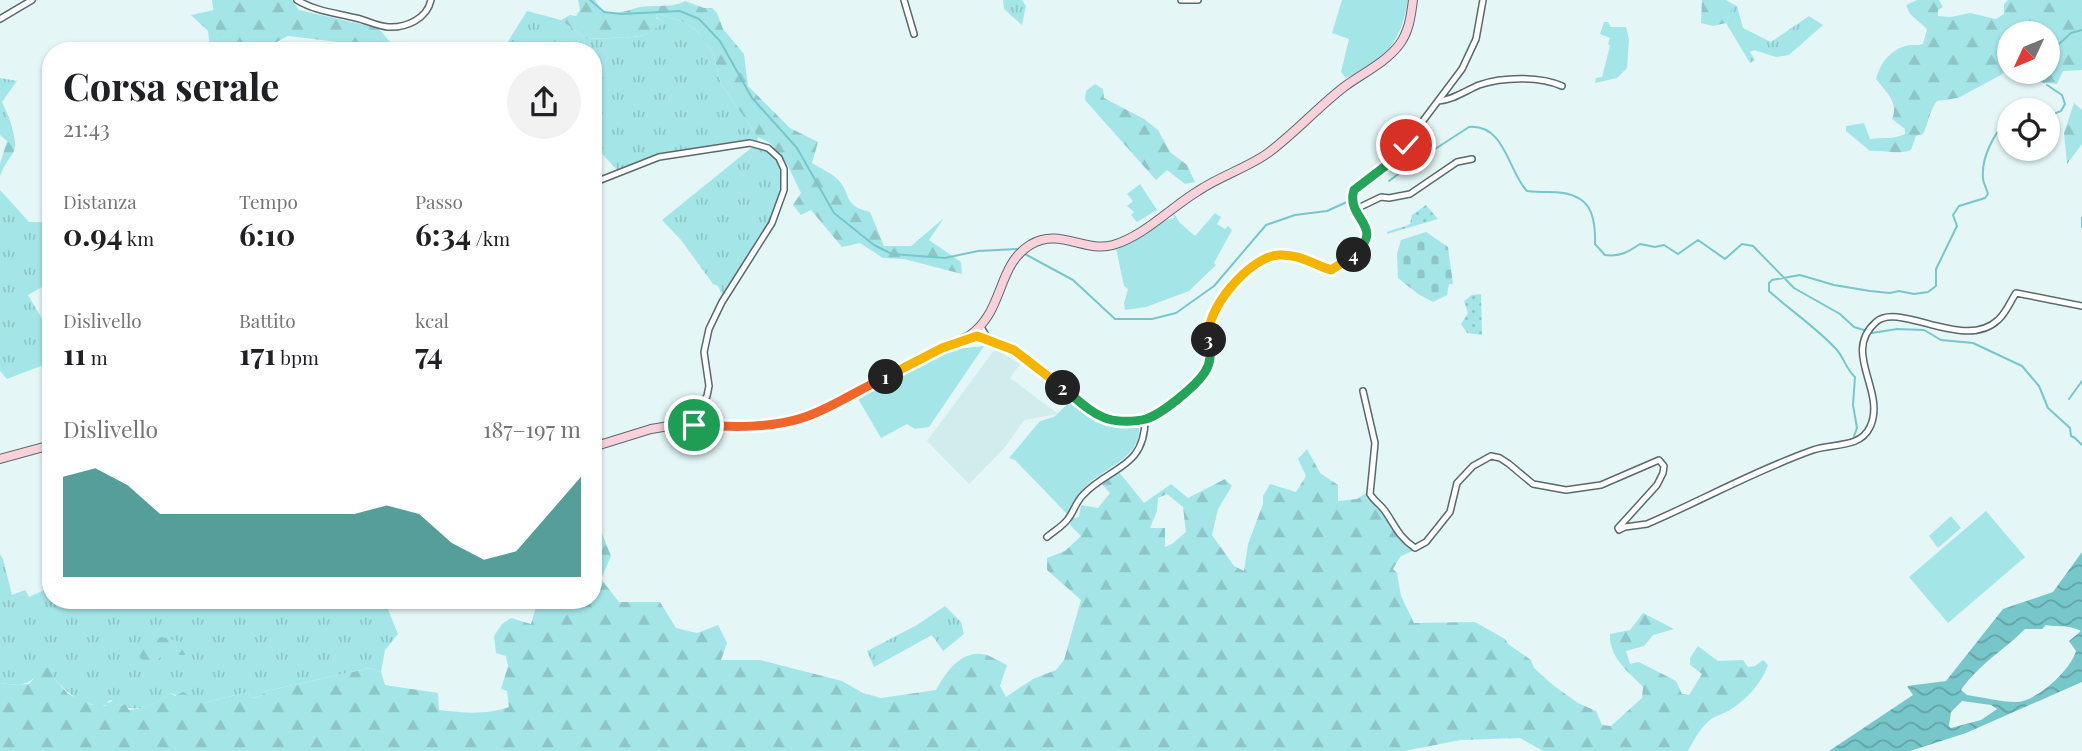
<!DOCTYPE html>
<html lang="it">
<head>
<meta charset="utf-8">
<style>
	body { margin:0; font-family:"Playfair Display",serif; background:#f2f2f2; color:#202124; height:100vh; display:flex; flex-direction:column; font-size:26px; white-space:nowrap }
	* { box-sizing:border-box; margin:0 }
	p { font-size:23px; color:#757577 }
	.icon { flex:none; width:38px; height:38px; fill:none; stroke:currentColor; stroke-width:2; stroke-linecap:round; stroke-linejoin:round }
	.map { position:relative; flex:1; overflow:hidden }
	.drawer { position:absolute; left:42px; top:42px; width:560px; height:567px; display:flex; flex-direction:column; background:#fff; border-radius:28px; box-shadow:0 2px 5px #0004 }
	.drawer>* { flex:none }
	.needle { width:46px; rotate:226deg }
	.tools { position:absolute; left:1997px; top:21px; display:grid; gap:14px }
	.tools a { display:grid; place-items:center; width:63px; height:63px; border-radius:50%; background:#fff; box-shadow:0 2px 5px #0004; font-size:35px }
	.pin { position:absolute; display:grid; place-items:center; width:60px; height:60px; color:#fff; margin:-30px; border:4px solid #fff; border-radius:50%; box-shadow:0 2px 7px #0007 }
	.km { position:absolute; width:35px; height:35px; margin:-18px; border-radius:50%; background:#222; color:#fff; font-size:19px; line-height:35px; text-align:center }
	.round { display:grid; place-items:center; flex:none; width:74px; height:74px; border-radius:37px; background:#f2f2f2 }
	.overview { display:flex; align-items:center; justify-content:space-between; height:119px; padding:0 21px }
	h1 { font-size:38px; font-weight:700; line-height:52px }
	.metrics { display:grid; grid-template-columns:repeat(3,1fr); gap:10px; height:119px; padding:7px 21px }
	.metrics div { display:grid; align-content:center }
	.metrics b { font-size:30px; font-weight:700 }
	.metrics small { font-size:19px; font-weight:400 }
	.metrics p { font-size:19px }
	.chart { height:196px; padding:14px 21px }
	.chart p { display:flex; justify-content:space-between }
	.chart svg { width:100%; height:126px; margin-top:7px; fill:#0f766e; opacity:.7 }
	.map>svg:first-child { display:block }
	.built { fill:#d0ecec }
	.grass { fill:url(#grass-tufts) }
	.forest { fill:url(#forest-firs); fill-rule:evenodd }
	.cemetery { fill:url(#cemetery-stones) }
	.park { fill:url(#park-dots) }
	.garden { fill:#a4e6e8 }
	.water { fill:url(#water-waves); fill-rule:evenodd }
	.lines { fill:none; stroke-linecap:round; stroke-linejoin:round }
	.stream { stroke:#77c7ca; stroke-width:2 }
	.street-casing { stroke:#5a6a6a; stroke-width:8 }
	.secondary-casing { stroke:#5a6a6a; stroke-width:10 }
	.street { stroke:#fff; stroke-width:5 }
	.secondary { stroke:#f9d1db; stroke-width:8 }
	.split-1-casing { stroke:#fff; stroke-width:14 }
	.split-2-casing { stroke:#fff; stroke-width:14 }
	.split-3-casing { stroke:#fff; stroke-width:14 }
	.split-4-casing { stroke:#fff; stroke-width:14 }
	.split-5-casing { stroke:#fff; stroke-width:14 }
	.split-1 { stroke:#f0652b; stroke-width:9 }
	.split-2 { stroke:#f5b400; stroke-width:9 }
	.split-3 { stroke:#22a559; stroke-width:9 }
	.split-4 { stroke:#f5b400; stroke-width:9 }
	.split-5 { stroke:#22a559; stroke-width:9 }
</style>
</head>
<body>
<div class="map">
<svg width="2082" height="751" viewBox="0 0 2082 751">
	<defs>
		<pattern id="grass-tufts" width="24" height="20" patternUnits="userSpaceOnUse" patternTransform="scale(1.75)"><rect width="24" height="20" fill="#a4e6e8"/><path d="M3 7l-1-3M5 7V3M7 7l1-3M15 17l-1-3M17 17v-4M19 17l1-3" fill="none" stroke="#8ec6c8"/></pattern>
		<pattern id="forest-firs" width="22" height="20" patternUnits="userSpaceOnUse" patternTransform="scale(1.75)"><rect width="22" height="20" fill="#a4e6e8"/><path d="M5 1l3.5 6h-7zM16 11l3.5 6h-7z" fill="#8ec6c8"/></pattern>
		<pattern id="cemetery-stones" width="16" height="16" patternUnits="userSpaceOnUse" patternTransform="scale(1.75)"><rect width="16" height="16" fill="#a4e6e8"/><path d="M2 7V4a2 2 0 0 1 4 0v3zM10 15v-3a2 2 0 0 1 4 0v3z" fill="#8ec6c8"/></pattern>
		<pattern id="park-dots" width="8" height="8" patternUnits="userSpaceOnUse" patternTransform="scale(1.75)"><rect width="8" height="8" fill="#a4e6e8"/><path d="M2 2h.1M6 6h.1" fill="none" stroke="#8ec6c8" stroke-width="1.8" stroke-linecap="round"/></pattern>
		<pattern id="water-waves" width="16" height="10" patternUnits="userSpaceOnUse" patternTransform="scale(1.75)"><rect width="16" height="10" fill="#77c7ca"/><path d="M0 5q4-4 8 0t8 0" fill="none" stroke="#62a3a5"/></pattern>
	</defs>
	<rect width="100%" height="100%" fill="#e4f6f6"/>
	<path class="built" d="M 995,349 L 1020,364 L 1010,378 L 1058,414 L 1024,420 L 1006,446 L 969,484 L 927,441 Z"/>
	<path class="grass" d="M 1003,0 L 1022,0 L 1026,6 L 1022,25 L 1004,9 Z
		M 1733,4 L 1737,6 L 1743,28 L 1771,42 L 1809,16 L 1823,25 L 1789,55 L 1776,57 L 1754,50 L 1750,52 L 1755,60 L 1750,63 L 1726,23 Z
		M 214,10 L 219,51 L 198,51 L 210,48 L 208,31 L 191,15 Z
		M 527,11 L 561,20 L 587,39 L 633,37 L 645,35 L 664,22 L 656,17 L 657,14 L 684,22 L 697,31 L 713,53 L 721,84 L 758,137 L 757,144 C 763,148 775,153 779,159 C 802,192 742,269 724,299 L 718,286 L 713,284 L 681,240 L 662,220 L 756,144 L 673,154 L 620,173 L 593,144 L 593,51 L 502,51 Z
		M 0,78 L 17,81 L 2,102 L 10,120 L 0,115 Z
		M 0,190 L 29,222 L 42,222 L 51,241 L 51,282 L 28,295 L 51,334 L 51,362 L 7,379 L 0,371 Z
		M 0,554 L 3,559 L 12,595 L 25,590 L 29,597 L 51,587 L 51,600 L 384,600 L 398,634 L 385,650 L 381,672 L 370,668 L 266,691 C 261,696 258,699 251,697 L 248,692 L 202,703 L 170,693 C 148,709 135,715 111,700 L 107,702 L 108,705 C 84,708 67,693 53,677 L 53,670 L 49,667 C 27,682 29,688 0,683 Z
		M 945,606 L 961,622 L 964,634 L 943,651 L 932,635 L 874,667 L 867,651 L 917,625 Z"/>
	<path class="forest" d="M 212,0 L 292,0 L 299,10 L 378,28 L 398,51 L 365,51 L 355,44 L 288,36 L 273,44 L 275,51 L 219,51 Z
		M 578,0 L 595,0 C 606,21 624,11 640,7 C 656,4 671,9 685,1 L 704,8 L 712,8 L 717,13 L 723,29 L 744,54 L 748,86 L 790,128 L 818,142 L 812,163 C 819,168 830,172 836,178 C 853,192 840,205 870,212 L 884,246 L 911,246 L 944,218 L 929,240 L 961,262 L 962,274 L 904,259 L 883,258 L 860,243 L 842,247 L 811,210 L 801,215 L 793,205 L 801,193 L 788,166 L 770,143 L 758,137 L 721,84 L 713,53 L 697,31 L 684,22 L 657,14 L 656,18 L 665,22 L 645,35 L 633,37 L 587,39 L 561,20 L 570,15 L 576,16 L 580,10 Z
		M 1702,0 L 1726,0 L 1733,4 L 1726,23 L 1713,26 L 1701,23 Z
		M 1917,0 L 1939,0 L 1943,7 L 1938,10 L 1938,16 L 1950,17 L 1970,13 L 1996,19 L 2004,14 L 2004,4 L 2008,0 L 2082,0 L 2082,70 L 2063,71 L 2057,84 C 2043,82 2035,85 2026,72 L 2048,72 L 2048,33 L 2009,33 L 2009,66 L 2001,75 L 1958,98 L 1937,101 C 1929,111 1929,122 1923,134 L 1916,136 L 1911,150 C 1899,155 1883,150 1870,151 L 1846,131 L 1846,126 L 1864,123 L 1870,139 C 1883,137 1893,140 1905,134 L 1905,129 L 1892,119 C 1899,102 1886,92 1876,79 C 1880,64 1889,51 1905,46 C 1911,44 1917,46 1923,44 L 1927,29 L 1910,14 L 1906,5 Z
		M 1095,84 L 1103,89 L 1104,98 L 1144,119 L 1158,130 L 1170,152 L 1187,165 L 1195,182 L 1185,184 L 1167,170 L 1156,180 L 1085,100 L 1086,91 Z
		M 2074,103 L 2082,110 L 2082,144 L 2067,164 L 2064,133 Z
		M 0,115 L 10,120 C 21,159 13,145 0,176 L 0,164 L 7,141 L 0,135 Z
		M 1307,449 L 1320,473 L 1338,485 L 1338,501 L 1357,499 L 1369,491 L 1411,545 L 1419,547 L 1400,557 L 1393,569 L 1397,573 L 1401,596 L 1414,623 L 1475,622 L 1505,639 L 1508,644 L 1531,660 L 1534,668 L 1554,686 L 1578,703 L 1596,711 L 1602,725 L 1611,726 L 1642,698 L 1643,687 C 1628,671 1609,658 1610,634 L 1630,630 L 1643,613 L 1674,629 L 1653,635 L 1644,646 L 1626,651 L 1630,664 L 1639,662 L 1676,681 L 1682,694 L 1689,695 L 1702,674 L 1690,665 L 1690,658 L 1698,646 L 1718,661 L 1743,660 L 1748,667 L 1755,666 L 1763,660 L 1768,665 C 1761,684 1747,699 1730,710 C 1724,714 1716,715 1710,720 C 1700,728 1694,740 1688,751 L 1543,751 L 1520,738 L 1461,740 L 1404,751 L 0,751 L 0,683 L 15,685 L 29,684 L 41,670 L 49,667 L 53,670 L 53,677 L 68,694 L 92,705 L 99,701 L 104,706 L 107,705 L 107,703 L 116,700 L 122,706 L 125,704 L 129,710 C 145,709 157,703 170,693 L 175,696 L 183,692 L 202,703 L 248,692 L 251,697 C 258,699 261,696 266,691 L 370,668 L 381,672 L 385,685 L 438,693 L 439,710 C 464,713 485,715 509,707 L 507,691 L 501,689 L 508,666 L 506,656 L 496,653 L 494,636 L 502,624 L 511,618 L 531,624 L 538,600 L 593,600 L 593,511 L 611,556 L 601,579 L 619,602 L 660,602 L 676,628 L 697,633 L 718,625 L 727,643 L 721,660 L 760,660 L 842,681 L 863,693 L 881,698 L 936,690 C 945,674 959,652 981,654 C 989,654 1000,662 1007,665 L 1000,686 L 1006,697 L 1033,679 L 1056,670 L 1064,660 L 1081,600 L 1047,570 L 1047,558 L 1065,551 L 1081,536 L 1070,525 L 1073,518 L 1079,517 L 1081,505 L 1098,508 L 1110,493 L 1101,483 L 1119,472 L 1144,503 L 1171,484 L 1188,498 L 1225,479 L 1232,486 L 1218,509 L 1212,535 L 1234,566 L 1244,571 L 1248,544 L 1263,504 L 1263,496 L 1270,484 L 1296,492 L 1306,476 L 1298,459 ZM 1167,494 L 1183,507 L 1186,532 L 1172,544 L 1165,547 L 1165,528 L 1150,528 L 1157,511 L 1158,498 Z
		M 162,637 L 189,644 L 189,655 L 165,655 L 146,665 L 134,650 L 142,639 Z"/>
	<path class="cemetery" d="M 1426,232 L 1448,247 L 1453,284 L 1449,284 L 1447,295 L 1433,302 L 1418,294 L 1398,278 L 1397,254 L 1401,240 Z"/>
	<path class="park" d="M 1426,205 L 1438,219 L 1387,234 L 1387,232 C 1395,228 1403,228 1410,224 L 1412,215 Z
		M 1481,294 L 1482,335 L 1467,333 L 1461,324 L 1468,313 L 1464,301 L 1472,295 Z"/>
	<path class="garden" d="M 1342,0 L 1408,0 C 1402,40 1384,63 1346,78 L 1341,72 L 1349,39 L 1332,33 Z
		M 1604,22 L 1608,22 L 1611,27 L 1626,27 L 1629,39 L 1627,68 L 1617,78 L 1595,83 L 1596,78 L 1602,77 L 1610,46 L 1608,44 L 1610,38 L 1600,34 Z
		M 1140,184 L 1157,210 L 1137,222 L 1131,215 L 1134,212 L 1127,206 L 1133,201 L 1127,194 Z
		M 1173,212 L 1180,223 L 1195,236 L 1215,213 L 1221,217 L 1217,224 L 1225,229 L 1228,226 L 1232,230 L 1214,263 L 1216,265 L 1189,291 L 1146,307 L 1125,310 L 1124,303 L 1128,289 L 1124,286 L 1116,248 C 1128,242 1165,218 1174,218 Z
		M 984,346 L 929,427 L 915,429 L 907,424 L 881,438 L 857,397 L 947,350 Z
		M 1072,400 C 1100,422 1104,422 1139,425 C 1143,455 1109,466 1089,483 C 1079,492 1074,504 1068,515 L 1015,460 L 1009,458 L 1040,421 L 1054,417 Z
		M 1986,511 L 2025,557 L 1948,623 L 1909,577 Z
		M 1951,516 L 1961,528 L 1938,548 L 1929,536 Z"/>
	<path class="water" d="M 2082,552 L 2082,682 L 1966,733 L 1910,751 L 1829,751 L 1913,695 L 1907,686 L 1946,681 L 2003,609 L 2053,592 ZM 2046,625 C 2061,628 2066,624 2081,631 L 2069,641 L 2076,651 C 2071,670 2036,702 2016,702 C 2000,702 1982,697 1967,695 L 1961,690 C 1978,665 2004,650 2025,629 L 2042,629 ZM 1962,701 L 1991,705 L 1997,709 L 1981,720 L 1951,728 L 1949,726 L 1951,712 Z"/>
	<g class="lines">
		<path class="stream" d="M 590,0 L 604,12 L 622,14 L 680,11 L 699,19 L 720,41 L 752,98 L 797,148 L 834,213 L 874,245 L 892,254 L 945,258 L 978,251 L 1017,249
			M 2048,54 L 2071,33 L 2082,30
			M 2037,72 L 2044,82
			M 2047,85 L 2062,95 L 2065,104 L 2061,111 L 2048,116
			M 1389,181 L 1412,164 L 1469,127 C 1505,124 1508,171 1527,191 C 1535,192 1542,192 1549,192 C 1587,192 1596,209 1595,244 L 1605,255 C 1620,257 1628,252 1640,244 L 1655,247 L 1664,245 L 1678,254 L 1698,240 L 1725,259 L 1742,244 L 1753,246 L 1794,288 L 1840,314 L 1854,327 L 1867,331
			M 2082,218 L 2082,227
			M 1025,254 L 1073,280 L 1115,319 L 1152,319 L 1176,313 L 1214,286 L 1266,225 L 1295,215 L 1327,211 L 1349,201
			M 1872,333 L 1897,329 L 1924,330 L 1941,340 L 1973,343 L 2022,366 L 2039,386 L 2048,408 L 2070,428 L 2071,436 L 2075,438 L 2082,445
			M 2069,399 L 2082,381
			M 1854,436 L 1857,428 L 1853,405 L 1855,377 C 1846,369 1844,358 1837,350 C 1817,328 1791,311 1769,291 L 1769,283 L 1772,280 L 1800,275 L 1834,285 L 1870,291 L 1890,293 L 1899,291 L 1914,294 L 1928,292 L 1936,286 L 1936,269 L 1957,226 L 1953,215 L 1959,206 L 1985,198 L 1988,194 C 1987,189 1983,183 1983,178 C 1981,156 1995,133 2009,117"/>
		<defs>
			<path id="street" d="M 297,0 C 315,11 336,13 356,18 C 366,20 377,26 388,27 C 406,28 427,19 431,0
				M 904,0 L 914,34
				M 1181,0 L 1198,0
				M 0,19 L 32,0
				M 1438,101 C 1453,100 1465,91 1479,85 C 1502,77 1539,76 1562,86
				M 593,183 L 659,157 L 750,143 L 768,148 L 779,158 L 784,169 L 784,190 L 772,223 L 722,302 L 709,329 L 704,352 L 709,386 L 707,396 L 695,414 L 694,425
				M 1356,209 L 1381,197 L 1389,198 L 1410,194 L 1457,162 L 1472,159
				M 981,327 L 990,342
				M 968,338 C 1004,330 1070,393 1098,415 C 1112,420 1131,423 1146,419 C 1163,413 1203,381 1209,363 C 1213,351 1206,339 1209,327 C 1211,314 1222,300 1230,290 C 1251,261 1270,247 1307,259 C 1315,262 1322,268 1331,270 C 1347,265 1368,249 1368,231 L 1353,203 L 1353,192 L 1359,185 L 1381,170 L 1398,154 L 1462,69 L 1476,39 L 1483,0
				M 1363,391 L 1375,443 L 1370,494 C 1374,501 1381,505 1385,511 C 1396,527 1398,536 1415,548 L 1426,542 L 1450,512 L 1457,483 L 1473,466 L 1491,456 L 1500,458 L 1509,464 L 1533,484 L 1566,490 L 1601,485 L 1659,460 L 1664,466 L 1663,473 L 1657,485 L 1618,528 L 1619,530 L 1625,527 L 1647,524 C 1703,500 1756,470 1813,450 C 1831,443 1860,449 1870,427 C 1887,391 1841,353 1876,322 C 1899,301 1964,352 1998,320 C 2006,313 2010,302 2016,293 L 2082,306
				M 684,425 L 688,415 L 698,406
				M 1047,537 C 1054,531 1063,526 1068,519 C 1074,511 1076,502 1083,495 C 1110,466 1145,469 1145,419"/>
			<path id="secondary" d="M 593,447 L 651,429 L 675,425 L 716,426 L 765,425 L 806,417 L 969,336 C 1005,311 996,266 1030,245 C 1059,227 1085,253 1113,245 C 1144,236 1170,208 1198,191 C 1220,176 1247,168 1268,153 C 1295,133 1318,107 1344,87 C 1363,73 1385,63 1399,45 C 1409,32 1411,16 1413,0
				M 0,459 L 51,445"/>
		</defs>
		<use href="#street" class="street-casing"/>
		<use href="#secondary" class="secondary-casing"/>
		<use href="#street" class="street"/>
		<use href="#secondary" class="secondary"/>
	</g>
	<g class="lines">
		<defs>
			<path id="split-1" d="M 694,425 C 731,427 773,429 808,416 C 835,406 860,389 886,377"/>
			<path id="split-2" d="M 886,377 L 942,348 L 977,336 L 1014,350 L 1063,388"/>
			<path id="split-3" d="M 1063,388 C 1076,398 1091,414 1108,419 C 1118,422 1135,422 1146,419 C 1162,414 1196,386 1205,372 C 1211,363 1211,350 1209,340"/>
			<path id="split-4" d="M 1209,340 C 1203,311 1250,256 1279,255 C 1299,254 1313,264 1331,270 L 1354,255"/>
			<path id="split-5" d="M 1354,255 C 1387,226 1345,219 1354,190 L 1388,164 L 1406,145"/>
		</defs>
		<use href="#split-1" class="split-1-casing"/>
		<use href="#split-2" class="split-2-casing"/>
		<use href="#split-3" class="split-3-casing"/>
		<use href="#split-4" class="split-4-casing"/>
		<use href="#split-5" class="split-5-casing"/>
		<use href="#split-1" class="split-1"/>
		<use href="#split-2" class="split-2"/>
		<use href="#split-3" class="split-3"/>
		<use href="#split-4" class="split-4"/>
		<use href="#split-5" class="split-5"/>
	</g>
</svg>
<div class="tools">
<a><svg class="needle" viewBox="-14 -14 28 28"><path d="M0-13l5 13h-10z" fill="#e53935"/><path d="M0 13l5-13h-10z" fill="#757577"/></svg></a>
<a><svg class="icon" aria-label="locate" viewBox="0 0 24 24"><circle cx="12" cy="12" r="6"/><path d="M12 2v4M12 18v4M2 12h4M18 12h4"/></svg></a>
</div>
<div class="pin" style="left:694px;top:425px;background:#1e9e55"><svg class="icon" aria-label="arrive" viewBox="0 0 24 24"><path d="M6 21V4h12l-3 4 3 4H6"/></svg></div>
<div class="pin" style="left:1406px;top:145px;background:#d93025"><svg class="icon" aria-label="check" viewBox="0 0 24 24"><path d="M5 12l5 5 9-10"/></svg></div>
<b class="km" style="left:886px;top:377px">1</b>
<b class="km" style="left:1063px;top:388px">2</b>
<b class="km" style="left:1209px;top:340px">3</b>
<b class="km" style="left:1354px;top:255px">4</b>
<section class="drawer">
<div class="overview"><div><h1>Corsa serale</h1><p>21:43</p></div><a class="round"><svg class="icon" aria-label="share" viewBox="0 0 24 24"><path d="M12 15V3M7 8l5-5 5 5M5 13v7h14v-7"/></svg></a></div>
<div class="metrics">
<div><p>Distanza</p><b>0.94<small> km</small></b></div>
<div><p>Tempo</p><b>6:10</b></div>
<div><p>Passo</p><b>6:34<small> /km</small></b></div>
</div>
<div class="metrics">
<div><p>Dislivello</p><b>11<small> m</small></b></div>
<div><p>Battito</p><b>171<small> bpm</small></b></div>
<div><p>kcal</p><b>74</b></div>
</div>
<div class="chart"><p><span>Dislivello</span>187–197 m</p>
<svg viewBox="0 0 160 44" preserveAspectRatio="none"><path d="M0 44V9L10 6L20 12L30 22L40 22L50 22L60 22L70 22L80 22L90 22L100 19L110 22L120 32L130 38L140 35L150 22L160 9V44z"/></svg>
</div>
</section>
</div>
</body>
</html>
